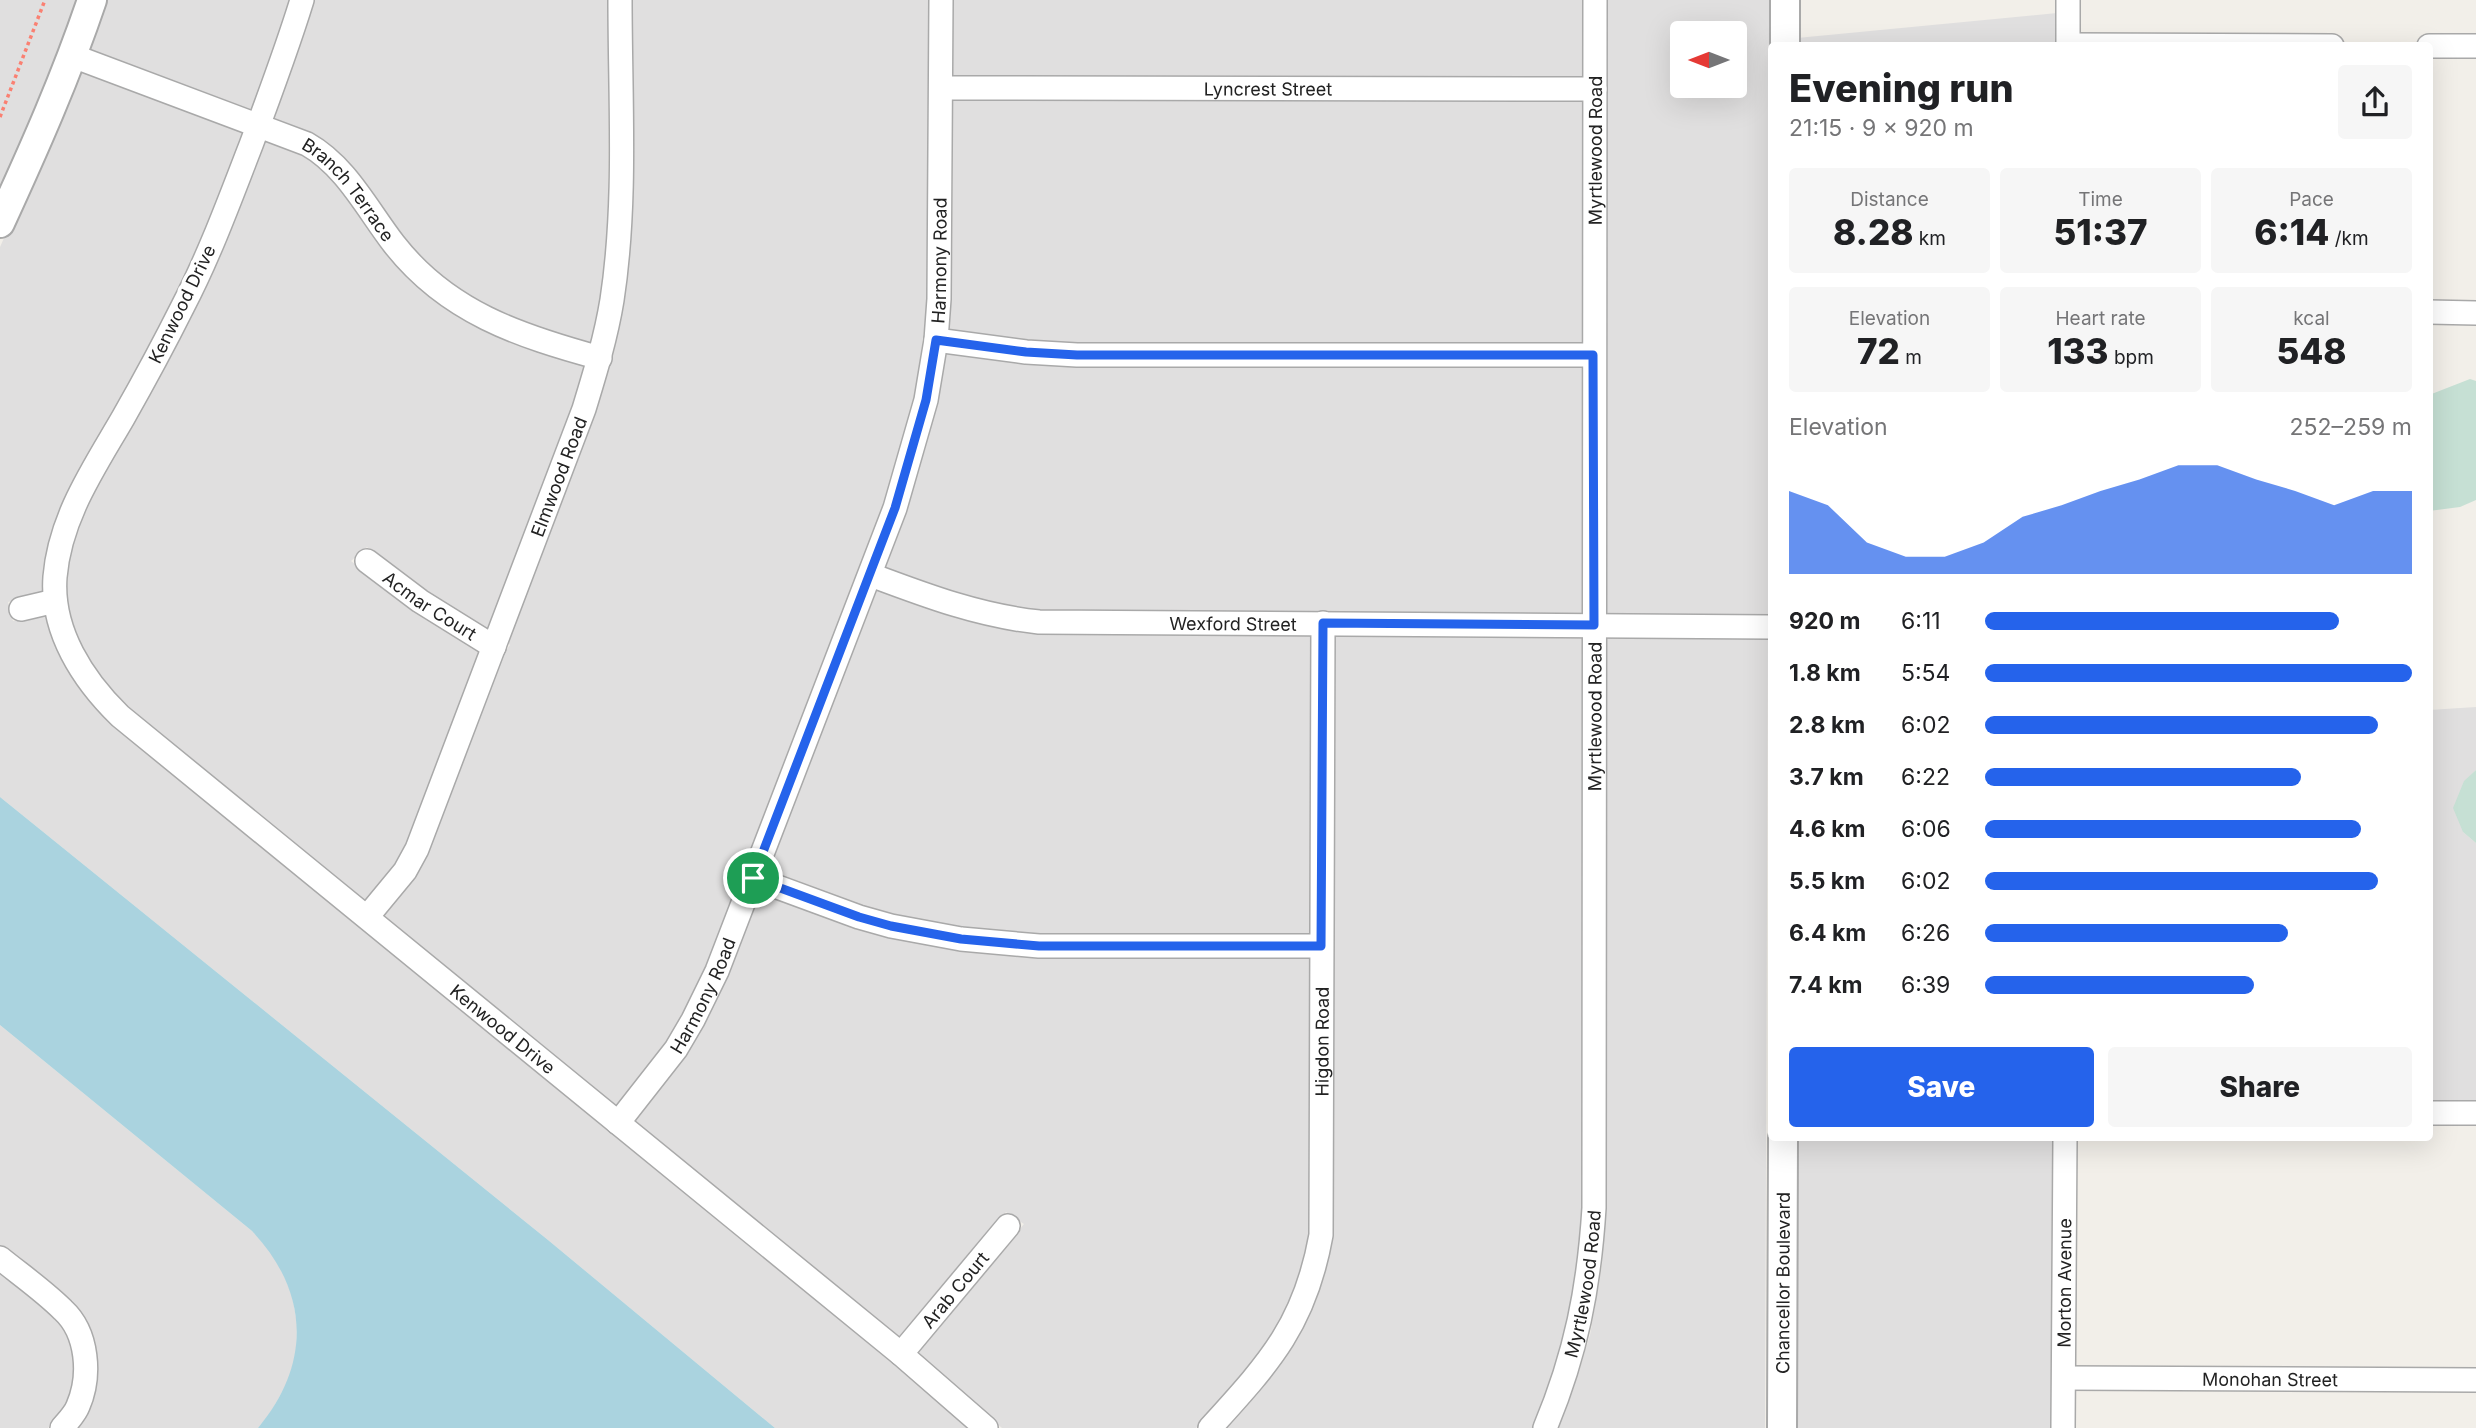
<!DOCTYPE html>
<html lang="en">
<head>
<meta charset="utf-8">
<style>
	body { margin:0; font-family:Inter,sans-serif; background:#f6f6f6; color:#202124; height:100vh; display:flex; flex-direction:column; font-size:26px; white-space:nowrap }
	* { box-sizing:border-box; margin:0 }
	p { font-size:23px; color:#757577 }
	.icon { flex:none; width:38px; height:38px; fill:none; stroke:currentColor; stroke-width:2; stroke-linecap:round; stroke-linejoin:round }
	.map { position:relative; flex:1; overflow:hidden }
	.panel { position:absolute; left:1768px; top:42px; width:665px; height:1099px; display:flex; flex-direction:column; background:#fff; border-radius:7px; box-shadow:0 7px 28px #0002 }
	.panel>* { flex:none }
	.needle { width:46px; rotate:270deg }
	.tools { position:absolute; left:1670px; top:21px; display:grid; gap:14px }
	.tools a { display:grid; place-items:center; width:77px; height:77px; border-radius:7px; background:#fff; box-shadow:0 7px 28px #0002; font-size:35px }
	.pin { position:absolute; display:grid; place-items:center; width:60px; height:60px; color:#fff; margin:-30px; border:4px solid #fff; border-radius:50%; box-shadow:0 2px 7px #0007 }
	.round { display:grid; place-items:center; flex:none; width:74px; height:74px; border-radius:7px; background:#f6f6f6 }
	.headline { display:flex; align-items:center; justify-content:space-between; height:119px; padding:0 21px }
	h1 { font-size:38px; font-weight:800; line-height:52px }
	.figures { display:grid; grid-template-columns:repeat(3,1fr); gap:10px; height:119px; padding:7px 21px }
	.figures div { display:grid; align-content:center; border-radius:7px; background:#f6f6f6; text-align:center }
	.figures b { font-size:35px; font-weight:800 }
	.figures small { font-size:19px; font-weight:400 }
	.figures p { font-size:19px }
	.chart { height:196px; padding:14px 21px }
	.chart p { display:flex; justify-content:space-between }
	.chart svg { width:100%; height:126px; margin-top:7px; fill:#2563eb; opacity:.7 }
	.primary-button { display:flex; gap:14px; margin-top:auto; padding:14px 21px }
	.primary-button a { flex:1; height:80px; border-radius:7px; background:#2563eb; color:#fff; font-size:28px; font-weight:800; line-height:80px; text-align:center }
	.primary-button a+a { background:#f6f6f6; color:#202124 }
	ul { padding:0 21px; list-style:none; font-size:23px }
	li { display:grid; grid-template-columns:112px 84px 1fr; align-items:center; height:52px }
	li i { height:18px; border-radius:9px; background:#2563eb }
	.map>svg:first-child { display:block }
	.residential { fill:#e0dfdf; fill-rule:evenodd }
	.wetland { fill:#c6e0d4 }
	.water { fill:#aad3df }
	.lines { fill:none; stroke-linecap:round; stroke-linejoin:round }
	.minor-casing { stroke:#a9a9a9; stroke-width:26 }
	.tertiary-casing { stroke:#a9a9a9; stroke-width:32 }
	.path { stroke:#fa8072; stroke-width:3.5; stroke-dasharray:3.5 3.5; stroke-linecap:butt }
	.minor { stroke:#fff; stroke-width:23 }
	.tertiary { stroke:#fff; stroke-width:28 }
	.route-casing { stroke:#fff; stroke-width:14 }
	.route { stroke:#2563eb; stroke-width:9 }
	.labels { text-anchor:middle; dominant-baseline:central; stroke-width:7; stroke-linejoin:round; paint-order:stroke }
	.street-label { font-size:18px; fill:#222; stroke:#fff }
</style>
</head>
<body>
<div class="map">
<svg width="2476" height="1428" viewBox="0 0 2476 1428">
	<rect width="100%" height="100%" fill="#f2efe9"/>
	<path class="residential" d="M 0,0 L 80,0 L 62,52 L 0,196 Z
		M 103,0 L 291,0 L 275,50 L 251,112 L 86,50 Z
		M 314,0 L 609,0 L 608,228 L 600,299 L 591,345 L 539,331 L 481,305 L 447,282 L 404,240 L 337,151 L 313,136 L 272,120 L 297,55 Z
		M 632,0 L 930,0 L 928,299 L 915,399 L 884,505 L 860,572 L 706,968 L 683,1016 L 666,1043 L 616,1108 L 382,916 L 415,876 L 428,852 L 504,652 L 510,645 L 508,643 L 594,412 L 614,352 L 623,301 L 631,229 Z
		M 953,0 L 1584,0 L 1584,79 L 953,78 Z
		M 1607,0 L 1771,0 L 1769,617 L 1605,615 ZM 1682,33 L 1734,33 L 1734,86 L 1682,86 Z
		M 2057,13 L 2057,45 L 1797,46 L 1797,38 Z
		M 79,70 L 244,132 L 211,218 L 175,298 L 138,370 L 59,510 L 47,555 L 44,594 L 8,602 L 13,621 L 46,614 L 56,645 L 69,671 L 96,708 L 112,723 L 894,1362 L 970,1428 L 775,1428 L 548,1240 L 0,797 L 0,247 Z
		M 953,98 L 1583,100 L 1582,345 L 1077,345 L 1028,342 L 948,331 L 952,263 Z
		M 265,139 L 302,153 L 328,173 L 386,251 L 450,310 L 469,322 L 512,343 L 586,365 L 573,406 L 488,631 L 404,577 L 367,547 L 351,561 L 413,610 L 481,651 L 406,845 L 396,865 L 365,902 L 114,696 L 89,661 L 77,638 L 66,600 L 69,558 L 80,518 L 195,307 L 233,225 Z
		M 945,351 L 1582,366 L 1583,615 L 1040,612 L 988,604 L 885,569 L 925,450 L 937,402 Z
		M 878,588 L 956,616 L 1010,629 L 1311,633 L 1309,936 L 1039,935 L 963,929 L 894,916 L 862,907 L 767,872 Z
		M 1334,633 L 1583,635 L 1583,1207 L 1580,1262 L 1568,1330 L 1547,1395 L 1533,1428 L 1225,1428 L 1271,1376 L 1294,1344 L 1316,1301 L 1328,1260 L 1332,1236 Z
		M 1605,635 L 1768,637 L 1765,1428 L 1557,1428 L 1580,1368 L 1590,1335 L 1602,1265 L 1605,1208 Z
		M 2476,707 L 2476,770 L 2464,782 L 2463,832 L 2476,843 L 2476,1103 L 2429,1102 L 2429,710 Z
		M 760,891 L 855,926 L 1309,957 L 1311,1214 L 1306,1257 L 1294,1295 L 1284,1316 L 1252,1365 L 1196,1428 L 1002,1428 L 916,1353 L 1024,1224 L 1006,1212 L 900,1339 L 633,1122 L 685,1054 L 703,1025 L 727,975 Z
		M 0,1025 L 252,1231 L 268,1248 L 281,1268 L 292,1295 L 297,1323 L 296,1355 L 288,1381 L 271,1412 L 258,1428 L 76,1428 L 88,1412 L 95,1393 L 97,1368 L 90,1333 L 75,1306 L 0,1245 Z
		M 1794,1138 L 2053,1138 L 2052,1428 L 1793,1428 Z
		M 0,1272 L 56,1318 L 69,1340 L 75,1369 L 72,1390 L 67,1405 L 48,1428 L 0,1428 Z"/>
	<path class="wetland" d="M 2470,379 L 2476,381 L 2476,500 L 2460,507 L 2429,511 L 2429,395 Z
		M 2476,770 L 2476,843 L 2463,832 L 2453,808 L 2464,781 Z"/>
	<path class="water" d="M 0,797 L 548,1240 L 775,1428 L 258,1428 C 312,1364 309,1291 252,1231 L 0,1025 Z"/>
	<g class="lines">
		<defs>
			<g id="minor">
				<path id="s1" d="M 302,0 C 287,49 269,97 251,145 C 230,199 210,254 183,306 C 164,344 144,381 123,418 C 94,468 60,517 55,577 C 51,631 83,680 120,716 L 901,1354 L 986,1428"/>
				<path d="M 2068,45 L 2332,46"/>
				<path d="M 2068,46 L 2068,0"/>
				<path d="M 2429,46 L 2476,46"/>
				<path id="s2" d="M 73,56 L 307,144 C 346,166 367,209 394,244 C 447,312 519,336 600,358"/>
				<path id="s3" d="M 941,88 L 1595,89"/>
				<path d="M 2429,312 L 2476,313"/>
				<path d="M 936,340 L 1026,352 L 1077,355 L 1593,355"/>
				<path id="s4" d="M 367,561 L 420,601 L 494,647"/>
				<path id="s5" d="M 871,575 C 927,596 980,616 1039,622 L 1771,627"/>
				<path d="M 21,609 L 55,601"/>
				<path d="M 753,878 L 859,917 L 891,926 L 961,939 L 1039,946 L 1321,946"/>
				<path id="s6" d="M 367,917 L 405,871 L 417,849 L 584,409 C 595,373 606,337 612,300 C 627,202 620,99 620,0"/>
				<path d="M 2429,1113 L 2476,1113"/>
				<path id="s7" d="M 618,1123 L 676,1049 L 693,1020 L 717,971 L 895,508 L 926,400 L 936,340 L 939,299 L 941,0"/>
				<path d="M 0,1258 C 21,1275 44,1291 63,1310 C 88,1333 91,1376 78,1406 C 75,1414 68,1421 62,1428"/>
				<path id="s8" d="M 901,1354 L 1008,1226"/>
				<path id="s9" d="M 2064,1378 L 2476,1380"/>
				<path id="s10" d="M 1210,1428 C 1269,1363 1305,1325 1321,1235 L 1323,623"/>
				<path id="s11" d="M 1545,1428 C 1576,1354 1589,1288 1594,1208 L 1595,0"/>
				<path id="s12" d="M 2063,1428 L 2065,1138"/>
			</g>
			<g id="tertiary">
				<path d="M 1785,46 L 1785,0"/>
				<path d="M 0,223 C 34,149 66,77 92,0"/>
				<path id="s13" d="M 1782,1428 L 1783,1138"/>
			</g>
		</defs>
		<use href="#minor" class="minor-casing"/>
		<use href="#tertiary" class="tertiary-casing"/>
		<path class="path" d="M 0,117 L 45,0"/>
		<use href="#minor" class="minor"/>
		<use href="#tertiary" class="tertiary"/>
	</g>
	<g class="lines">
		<defs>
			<path id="route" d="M 936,340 L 1026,352 L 1077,355 L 1593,355 L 1594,625 L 1323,623 L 1321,946 L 1039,946 L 961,939 L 891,926 L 859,917 L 753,878 L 895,508 L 926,400 Z"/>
		</defs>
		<use href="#route" class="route-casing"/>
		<use href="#route" class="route"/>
	</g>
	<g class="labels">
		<g class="street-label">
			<text stroke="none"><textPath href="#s3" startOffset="327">Lyncrest Street</textPath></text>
			<text stroke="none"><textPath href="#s11" startOffset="1284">Myrtlewood Road</textPath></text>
			<text stroke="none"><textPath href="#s2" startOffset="312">Branch Terrace</textPath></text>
			<text stroke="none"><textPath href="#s7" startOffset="931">Harmony Road</textPath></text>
			<text transform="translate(182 304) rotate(-64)">Kenwood Drive</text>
			<text stroke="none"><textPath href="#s6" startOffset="483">Elmwood Road</textPath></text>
			<text stroke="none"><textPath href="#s4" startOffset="77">Acmar Court</textPath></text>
			<text stroke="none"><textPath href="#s5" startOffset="369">Wexford Street</textPath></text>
			<text stroke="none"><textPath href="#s11" startOffset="718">Myrtlewood Road</textPath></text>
			<text stroke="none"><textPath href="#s7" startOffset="154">Harmony Road</textPath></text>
			<text stroke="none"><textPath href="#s1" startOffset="1283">Kenwood Drive</textPath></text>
			<text stroke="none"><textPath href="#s10" startOffset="420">Higdon Road</textPath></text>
			<text stroke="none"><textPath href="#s11" startOffset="150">Myrtlewood Road</textPath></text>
			<text stroke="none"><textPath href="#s13" startOffset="145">Chancellor Boulevard</textPath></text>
			<text stroke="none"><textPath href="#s12" startOffset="145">Morton Avenue</textPath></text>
			<text stroke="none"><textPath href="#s8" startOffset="84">Arab Court</textPath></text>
			<text stroke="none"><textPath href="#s9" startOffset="206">Monohan Street</textPath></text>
		</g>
	</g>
</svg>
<div class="tools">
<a><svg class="needle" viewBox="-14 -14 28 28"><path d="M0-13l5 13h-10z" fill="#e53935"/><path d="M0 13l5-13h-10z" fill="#757577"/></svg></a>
</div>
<div class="pin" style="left:753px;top:878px;background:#1e9e55"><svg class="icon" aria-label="arrive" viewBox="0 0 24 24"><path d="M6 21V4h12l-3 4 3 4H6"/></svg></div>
<section class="panel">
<div class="headline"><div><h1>Evening run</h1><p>21:15 · 9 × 920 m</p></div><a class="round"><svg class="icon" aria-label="share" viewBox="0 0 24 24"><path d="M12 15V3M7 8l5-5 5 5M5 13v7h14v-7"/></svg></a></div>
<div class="figures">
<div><p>Distance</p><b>8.28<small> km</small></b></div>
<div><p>Time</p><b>51:37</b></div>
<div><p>Pace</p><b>6:14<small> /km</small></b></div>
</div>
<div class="figures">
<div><p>Elevation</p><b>72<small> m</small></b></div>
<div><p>Heart rate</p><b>133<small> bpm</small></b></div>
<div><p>kcal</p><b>548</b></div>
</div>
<div class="chart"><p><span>Elevation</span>252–259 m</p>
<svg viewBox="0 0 160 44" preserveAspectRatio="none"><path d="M0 44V15L10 20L20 33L30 38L40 38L50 33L60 24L70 20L80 15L90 11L100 6L110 6L120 11L130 15L140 20L150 15L160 15V44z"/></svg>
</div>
<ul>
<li><b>920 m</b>6:11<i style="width:83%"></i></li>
<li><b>1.8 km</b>5:54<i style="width:100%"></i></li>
<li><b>2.8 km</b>6:02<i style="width:92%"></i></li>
<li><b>3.7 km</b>6:22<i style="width:74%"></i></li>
<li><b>4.6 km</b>6:06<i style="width:88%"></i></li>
<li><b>5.5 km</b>6:02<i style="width:92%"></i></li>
<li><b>6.4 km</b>6:26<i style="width:71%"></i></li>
<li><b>7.4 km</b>6:39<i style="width:63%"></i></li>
</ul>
<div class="primary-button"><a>Save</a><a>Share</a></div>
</section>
</div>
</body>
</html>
